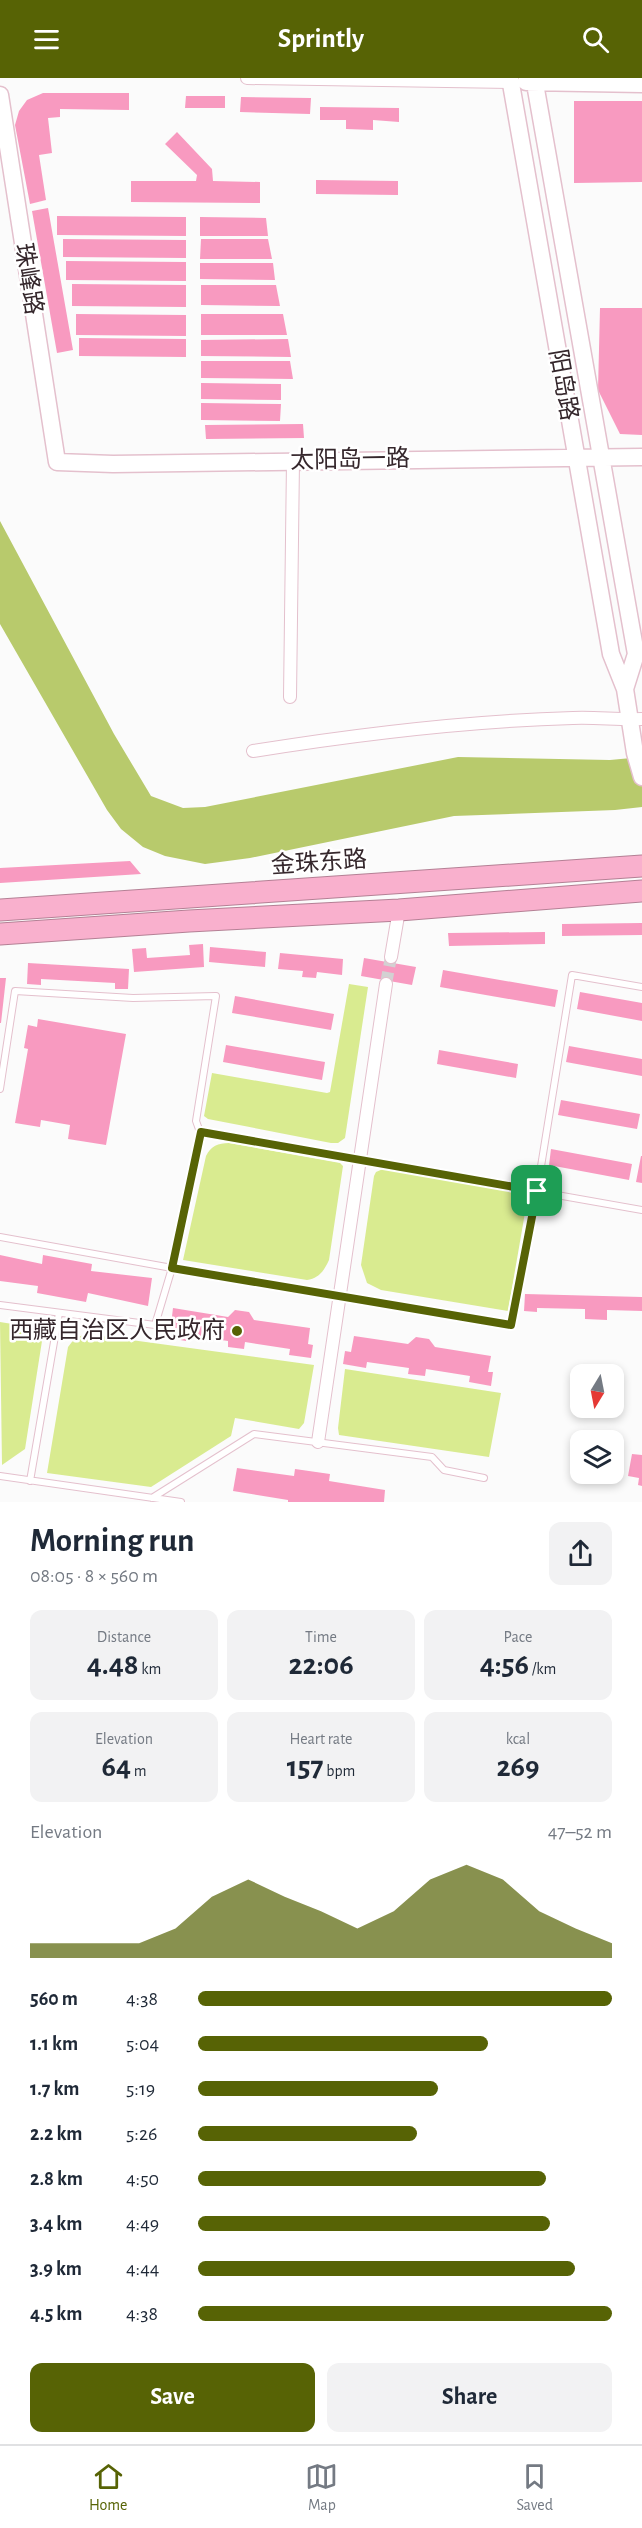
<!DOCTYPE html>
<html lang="en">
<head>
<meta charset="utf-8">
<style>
	body { margin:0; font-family:"Alegreya Sans","Noto Sans SC",sans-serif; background:#f2f2f3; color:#1f2937; height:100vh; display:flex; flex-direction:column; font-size:22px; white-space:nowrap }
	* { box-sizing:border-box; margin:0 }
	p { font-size:20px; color:#747a83 }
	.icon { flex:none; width:33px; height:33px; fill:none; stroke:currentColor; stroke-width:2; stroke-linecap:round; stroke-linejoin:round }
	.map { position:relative; height:1424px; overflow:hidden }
	.panel { display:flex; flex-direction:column; background:#fff; flex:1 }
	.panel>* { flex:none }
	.needle { width:39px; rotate:190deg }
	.controls { position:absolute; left:570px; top:1286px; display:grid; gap:12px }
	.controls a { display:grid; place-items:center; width:54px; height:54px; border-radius:12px; background:#fff; box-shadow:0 3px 9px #0003; font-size:30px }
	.pin { position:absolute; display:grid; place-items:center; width:51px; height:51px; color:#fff; margin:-26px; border-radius:12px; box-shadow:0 3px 9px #0006 }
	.round { display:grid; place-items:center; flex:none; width:63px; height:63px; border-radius:12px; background:#f2f2f3 }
	.overview { display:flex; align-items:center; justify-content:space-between; height:102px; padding:0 30px }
	h1 { font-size:33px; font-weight:700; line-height:45px }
	.figures { display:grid; grid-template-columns:repeat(3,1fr); gap:9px; height:102px; padding:6px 30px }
	.figures div { display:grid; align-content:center; border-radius:12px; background:#f2f2f3; text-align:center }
	.figures b { font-size:30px; font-weight:700 }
	.figures small { font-size:16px; font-weight:400 }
	.figures p { font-size:16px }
	.chart { height:168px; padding:12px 30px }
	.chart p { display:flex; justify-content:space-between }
	.chart svg { width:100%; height:108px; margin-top:6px; fill:#576305; opacity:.7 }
	.cta { display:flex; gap:12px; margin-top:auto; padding:12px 30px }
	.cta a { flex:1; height:69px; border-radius:12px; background:#576305; color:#fff; font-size:24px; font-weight:700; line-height:69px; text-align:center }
	.cta a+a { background:#f2f2f3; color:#1f2937 }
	ul { padding:0 30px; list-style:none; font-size:20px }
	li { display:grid; grid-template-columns:96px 72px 1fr; align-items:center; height:45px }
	li i { height:15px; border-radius:8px; background:#576305 }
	header { display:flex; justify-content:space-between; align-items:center; height:78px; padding:0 30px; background:#576305; color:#fff; font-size:27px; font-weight:700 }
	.tabs { display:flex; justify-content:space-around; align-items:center; height:84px; border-top:2px solid #e0e1e3; background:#fff; font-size:16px; color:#747a83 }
	.tabs a { display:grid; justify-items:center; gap:3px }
	.tabs .on { color:#576305 }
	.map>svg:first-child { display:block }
	.green { fill:#d9eb90 }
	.water { fill:#b8ca6c }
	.building { fill:#f89ac0 }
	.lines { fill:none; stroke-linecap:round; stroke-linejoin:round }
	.street-tunnel { stroke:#d3d1d2; stroke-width:12; stroke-dasharray:12 6; stroke-linecap:butt }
	.lane-casing { stroke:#e4c0cd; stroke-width:8 }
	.street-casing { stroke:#e4c0cd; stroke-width:14 }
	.secondary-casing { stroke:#e4c0cd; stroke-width:19 }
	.highway-casing { stroke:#b48095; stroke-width:23 }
	.lane { stroke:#fff; stroke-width:6 }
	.street { stroke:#fff; stroke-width:12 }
	.secondary { stroke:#fff; stroke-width:16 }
	.highway { stroke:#f9b0cd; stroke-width:21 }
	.route-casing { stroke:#fff; stroke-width:12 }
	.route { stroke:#576305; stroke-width:8 }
	.poi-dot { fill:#576305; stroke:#fff; stroke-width:2 }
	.labels { text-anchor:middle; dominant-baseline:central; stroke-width:5; stroke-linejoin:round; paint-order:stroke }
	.street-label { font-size:24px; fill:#35272c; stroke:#fff }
	.poi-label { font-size:24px; fill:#35272c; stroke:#fff; text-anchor:end }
</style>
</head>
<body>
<header><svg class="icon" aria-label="menu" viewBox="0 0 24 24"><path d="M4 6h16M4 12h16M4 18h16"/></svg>Sprintly<svg class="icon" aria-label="search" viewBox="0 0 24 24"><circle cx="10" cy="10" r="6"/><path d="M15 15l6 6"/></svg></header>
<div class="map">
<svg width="642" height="1424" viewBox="0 0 642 1424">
	<rect width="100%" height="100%" fill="#fbfbfb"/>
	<path class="green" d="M 349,906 L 368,909 L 345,1060 L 338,1065 L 331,1065 L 208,1041 L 204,1038 L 212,995 L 327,1015 L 330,1014 Z
		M 229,1065 L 340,1085 L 343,1088 L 329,1182 C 324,1193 319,1200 307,1202 L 183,1182 L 206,1078 C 211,1068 218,1065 229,1065 Z
		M 383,1091 L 521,1115 L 526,1118 L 527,1123 L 508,1233 L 381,1212 L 367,1205 L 361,1187 L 374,1098 L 376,1094 Z
		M 0,1244 L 37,1250 L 42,1263 L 25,1371 L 2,1387 Z
		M 87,1256 L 314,1287 L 304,1345 L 299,1351 L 235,1340 L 231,1358 L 151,1409 L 47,1395 L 68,1269 L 75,1260 Z
		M 345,1291 L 501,1315 L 489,1379 L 339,1357 L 338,1350 Z"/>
	<path class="water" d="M 0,443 L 114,656 L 151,718 L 183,730 L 205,729 L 458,679 L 610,682 L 642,679 L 642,729 L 615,732 L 454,738 L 250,780 L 205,786 L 165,778 L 143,769 L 121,751 L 107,732 L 0,546 Z"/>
	<path class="building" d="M 129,15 L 129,32 L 60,31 L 60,39 L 48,40 L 52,75 L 39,77 L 46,122 L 30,126 L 15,47 L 19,33 L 27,22 L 43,15 Z
		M 186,18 L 225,18 L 225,30 L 185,30 Z
		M 241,19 L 311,20 L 310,36 L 240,34 Z
		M 574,23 L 642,23 L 642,104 L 574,105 Z
		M 320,29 L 399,30 L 399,44 L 373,42 L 373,52 L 346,51 L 346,42 L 320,42 Z
		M 177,54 L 212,91 L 213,103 L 260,104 L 260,125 L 131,124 L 131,103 L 196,103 L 197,97 L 165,66 Z
		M 316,102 L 398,103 L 398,117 L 316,116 Z
		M 48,130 L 73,272 L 57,275 L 32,133 Z
		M 57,138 L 186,139 L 186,158 L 57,157 Z
		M 200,139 L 266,140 L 268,158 L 200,158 Z
		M 63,161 L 186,162 L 186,180 L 63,179 Z
		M 201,161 L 268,161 L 272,181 L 200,181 Z
		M 66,183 L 186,184 L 186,203 L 66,202 Z
		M 200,185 L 273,185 L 275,202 L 200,201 Z
		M 72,206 L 186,207 L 186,229 L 72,228 Z
		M 201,207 L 276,207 L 280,228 L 201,227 Z
		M 600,230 L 642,230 L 642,357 L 620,356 L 598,312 Z
		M 76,236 L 186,237 L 186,258 L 76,257 Z
		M 201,236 L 283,236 L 287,257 L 201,257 Z
		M 79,260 L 186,261 L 186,279 L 79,278 Z
		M 288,261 L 291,279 L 201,278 L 201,262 Z
		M 201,283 L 290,283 L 293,301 L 201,300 Z
		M 201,305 L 281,306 L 281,322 L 201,321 Z
		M 201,325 L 281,326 L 280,343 L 201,342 Z
		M 303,346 L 304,360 L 206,361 L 205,347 Z
		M 130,783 L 141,796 L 0,805 L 0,790 Z
		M 642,845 L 642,857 L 562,858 L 562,846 Z
		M 545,854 L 545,866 L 449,868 L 448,855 Z
		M 203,866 L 204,889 L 134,894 L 132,871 L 146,870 L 147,880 L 190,877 L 189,867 Z
		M 210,869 L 266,874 L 265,889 L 209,884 Z
		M 280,875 L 343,881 L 342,897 L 317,894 L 316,900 L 302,899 L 303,893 L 278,891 Z
		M 364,880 L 416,889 L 412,907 L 361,898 Z
		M 28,885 L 129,891 L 128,911 L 115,911 L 115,905 L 41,901 L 41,907 L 27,906 Z
		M 443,892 L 558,912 L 555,929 L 440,909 Z
		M 0,900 L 6,900 L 1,945 L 0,945 Z
		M 580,914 L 642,925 L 642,943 L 577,931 Z
		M 235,918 L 334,936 L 331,952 L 232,935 Z
		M 38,941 L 126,956 L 106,1067 L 68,1061 L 70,1047 L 41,1042 L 40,1049 L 15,1045 L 28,971 L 24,970 L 28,947 L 37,949 Z
		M 226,967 L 325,984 L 322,1002 L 223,984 Z
		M 569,968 L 642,981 L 642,998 L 566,984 Z
		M 439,972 L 518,986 L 516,1000 L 437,986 Z
		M 561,1022 L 640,1036 L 637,1051 L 558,1037 Z
		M 551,1071 L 632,1086 L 629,1102 L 549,1087 Z
		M 641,1078 L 642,1078 L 642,1105 L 636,1104 Z
		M 0,1177 L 42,1186 L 43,1177 L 92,1186 L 91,1193 L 152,1200 L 148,1228 L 88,1215 L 86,1224 L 37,1215 L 38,1208 L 0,1203 Z
		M 525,1216 L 642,1219 L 642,1233 L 607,1232 L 607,1242 L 585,1241 L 585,1231 L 537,1230 L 537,1234 L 524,1233 Z
		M 173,1230 L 228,1239 L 235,1232 L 249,1234 L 254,1242 L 310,1250 L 308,1266 L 313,1267 L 311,1280 L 289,1277 L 290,1271 L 245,1264 L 244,1271 L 228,1269 L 228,1263 L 187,1257 L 186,1263 L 163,1259 L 165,1245 L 171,1247 Z
		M 354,1258 L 408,1266 L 416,1259 L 429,1261 L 435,1269 L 491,1278 L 488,1294 L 493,1294 L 491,1308 L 469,1304 L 470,1298 L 426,1291 L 425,1298 L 408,1296 L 409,1290 L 367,1284 L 366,1290 L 343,1286 L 345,1273 L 351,1274 Z
		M 632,1376 L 642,1377 L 642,1408 L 638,1407 L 639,1400 L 628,1398 Z
		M 237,1390 L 294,1398 L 295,1391 L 330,1396 L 329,1403 L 385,1412 L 384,1424 L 288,1424 L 288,1422 L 233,1413 Z"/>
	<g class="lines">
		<path class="street-tunnel" d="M 386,906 L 391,879"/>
		<defs>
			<path id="lane" d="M 0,1011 L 15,913 L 133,920 L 216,918 L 196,1043 L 200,1054
				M 0,1159 L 172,1190 L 200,1054 L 642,1132
				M 0,1227 L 155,1247 L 172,1190 L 511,1247 L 537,1113 L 572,897 L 642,909
				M 0,1398 L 181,1424
				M 30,1403 L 59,1235
				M 152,1420 L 254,1356 L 432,1379 L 444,1392 L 484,1400"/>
			<path id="street" d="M 247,0 L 511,4
				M 290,619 L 293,383
				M 253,673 C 359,656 465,643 573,640 C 596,639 619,642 642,641
				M 391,879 L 399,832
				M 318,1364 L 386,906"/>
			<path id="secondary" d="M 510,0 L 611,576 L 625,611 L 635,675 L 642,699
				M 534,0 L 636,576 L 625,611
				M 526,4 L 642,6
				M 0,17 L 57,384 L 113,386 L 642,379"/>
			<path id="highway" d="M 0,832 L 642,788
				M 0,856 L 189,843 L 399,832 L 642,813"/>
		</defs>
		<use href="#lane" class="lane-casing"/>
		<use href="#street" class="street-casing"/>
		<use href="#secondary" class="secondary-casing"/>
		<use href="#highway" class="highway-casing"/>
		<use href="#lane" class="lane"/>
		<use href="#street" class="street"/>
		<use href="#secondary" class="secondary"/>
		<use href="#highway" class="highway"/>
	</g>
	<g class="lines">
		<defs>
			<path id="route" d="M 201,1054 L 537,1113 L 511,1247 L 172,1190 Z"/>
		</defs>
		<use href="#route" class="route-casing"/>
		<use href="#route" class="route"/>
	</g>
	<circle class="poi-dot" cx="237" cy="1253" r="6"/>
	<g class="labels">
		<g class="street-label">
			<text transform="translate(28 201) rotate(81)">珠峰路</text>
			<text transform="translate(563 307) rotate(80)">阳岛路</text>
			<text transform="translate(350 382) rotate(-1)">太阳岛一路</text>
			<text transform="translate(319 785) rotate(-4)">金珠东路</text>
		</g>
		<g class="poi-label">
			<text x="225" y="1253">西藏自治区人民政府</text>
		</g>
	</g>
</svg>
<div class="controls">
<a><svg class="needle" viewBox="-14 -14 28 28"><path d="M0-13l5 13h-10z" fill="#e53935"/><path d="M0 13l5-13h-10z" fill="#747a83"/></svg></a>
<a><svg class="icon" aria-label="layers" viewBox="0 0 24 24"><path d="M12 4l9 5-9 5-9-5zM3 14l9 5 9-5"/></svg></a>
</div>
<div class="pin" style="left:537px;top:1113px;background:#1e9e55"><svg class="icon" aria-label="arrive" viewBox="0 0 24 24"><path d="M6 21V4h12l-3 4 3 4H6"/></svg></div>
</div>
<section class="panel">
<div class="overview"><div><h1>Morning run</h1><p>08:05 · 8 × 560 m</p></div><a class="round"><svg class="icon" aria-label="share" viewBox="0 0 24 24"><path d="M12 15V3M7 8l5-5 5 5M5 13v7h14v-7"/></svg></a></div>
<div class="figures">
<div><p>Distance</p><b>4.48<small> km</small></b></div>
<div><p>Time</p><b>22:06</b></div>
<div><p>Pace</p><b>4:56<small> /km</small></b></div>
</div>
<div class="figures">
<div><p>Elevation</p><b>64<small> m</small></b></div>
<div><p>Heart rate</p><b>157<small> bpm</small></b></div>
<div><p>kcal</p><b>269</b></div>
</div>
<div class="chart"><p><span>Elevation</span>47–52 m</p>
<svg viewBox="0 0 160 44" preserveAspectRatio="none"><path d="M0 44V38L10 38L20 38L30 38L40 32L50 19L60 12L70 19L80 25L90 32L100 25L110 12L120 6L130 12L140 25L150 32L160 38V44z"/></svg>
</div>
<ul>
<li><b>560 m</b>4:38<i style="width:100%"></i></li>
<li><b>1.1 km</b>5:04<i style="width:70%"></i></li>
<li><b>1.7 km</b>5:19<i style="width:58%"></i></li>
<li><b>2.2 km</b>5:26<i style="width:53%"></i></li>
<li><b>2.8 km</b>4:50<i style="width:84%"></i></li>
<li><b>3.4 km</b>4:49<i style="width:85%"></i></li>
<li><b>3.9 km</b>4:44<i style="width:91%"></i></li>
<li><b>4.5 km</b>4:38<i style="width:100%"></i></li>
</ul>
<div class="cta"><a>Save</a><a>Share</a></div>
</section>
<nav class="tabs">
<a class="on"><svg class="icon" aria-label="home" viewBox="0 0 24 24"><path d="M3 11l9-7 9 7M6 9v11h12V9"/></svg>Home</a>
<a><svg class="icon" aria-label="map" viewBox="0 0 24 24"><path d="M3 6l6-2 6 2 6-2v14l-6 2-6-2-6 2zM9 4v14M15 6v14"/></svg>Map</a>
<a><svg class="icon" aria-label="saved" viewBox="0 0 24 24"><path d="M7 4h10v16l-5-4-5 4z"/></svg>Saved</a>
</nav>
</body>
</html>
